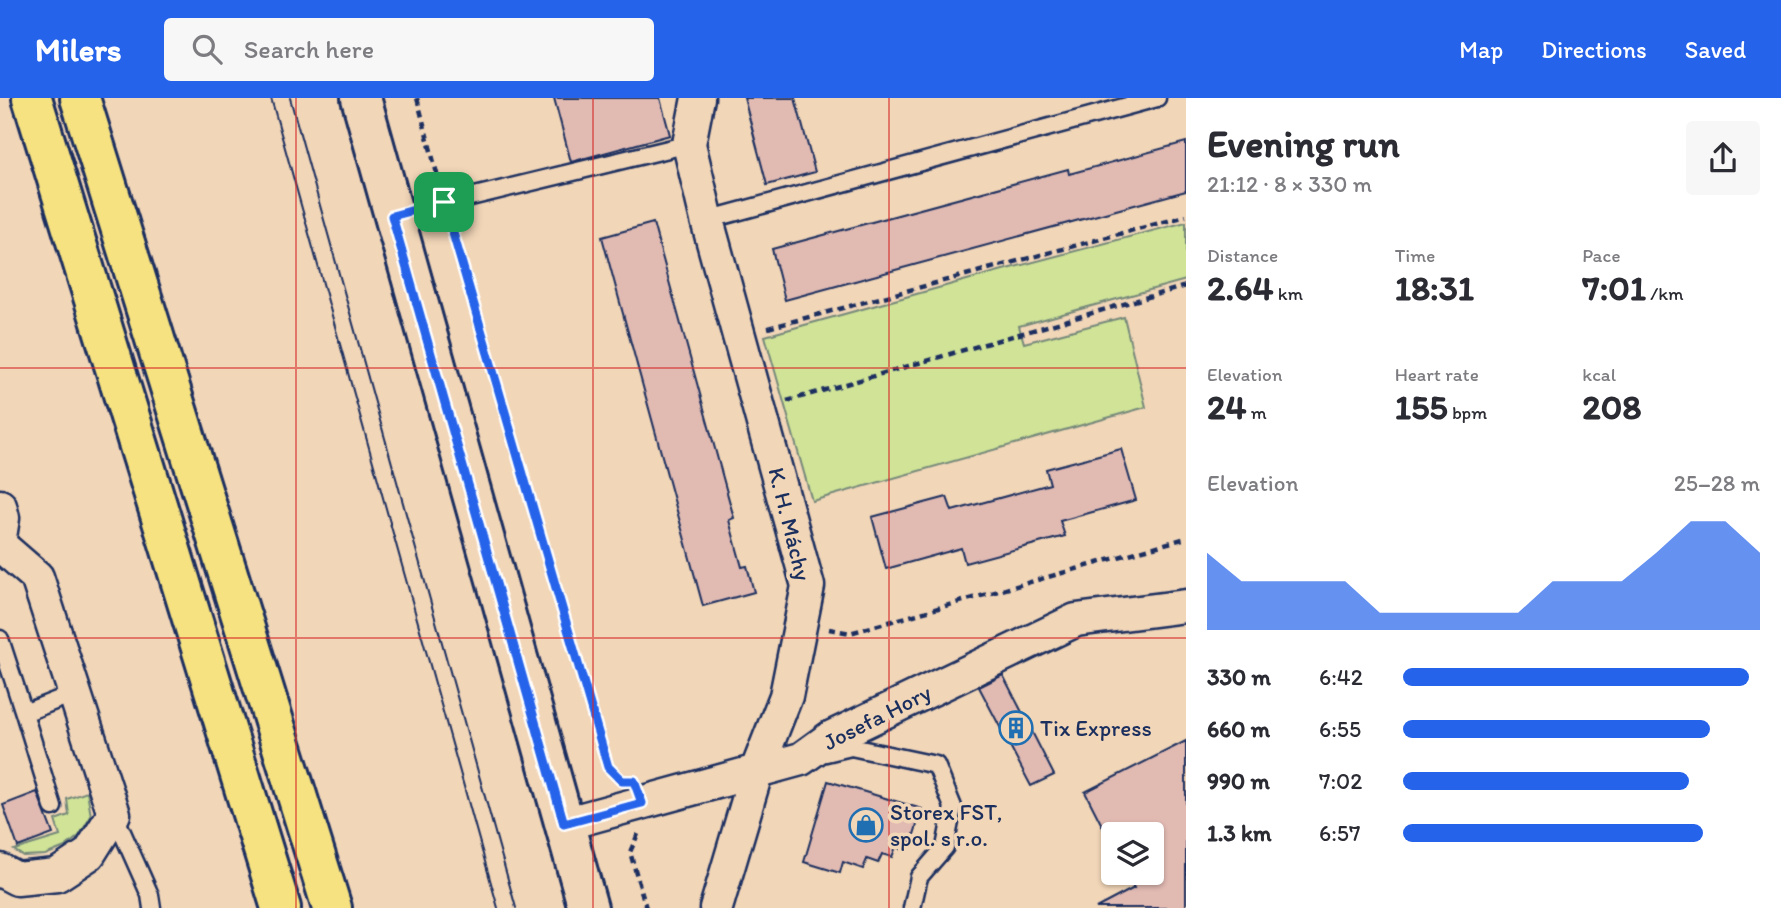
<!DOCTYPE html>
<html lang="en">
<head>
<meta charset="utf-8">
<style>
	body { margin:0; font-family:Itim,sans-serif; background:#f7f7f7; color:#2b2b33; height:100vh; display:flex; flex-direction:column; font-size:26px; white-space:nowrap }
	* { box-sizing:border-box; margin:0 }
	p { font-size:23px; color:#7c7c81 }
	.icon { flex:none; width:38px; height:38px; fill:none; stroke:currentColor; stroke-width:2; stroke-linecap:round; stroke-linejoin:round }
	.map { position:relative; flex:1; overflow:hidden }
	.details { display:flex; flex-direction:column; background:#fff; width:595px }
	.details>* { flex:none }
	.controls { position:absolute; left:1101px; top:724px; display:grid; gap:14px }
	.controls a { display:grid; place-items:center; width:63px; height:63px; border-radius:7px; background:#fff; box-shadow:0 2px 5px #0004; font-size:35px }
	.pin { position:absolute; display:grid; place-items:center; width:60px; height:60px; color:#fff; margin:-30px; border-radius:14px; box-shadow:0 4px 10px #0006 }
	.round { display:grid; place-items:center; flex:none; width:74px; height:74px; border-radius:7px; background:#f7f7f7 }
	.overview { display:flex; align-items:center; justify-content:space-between; height:119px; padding:0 21px }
	h1 { font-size:38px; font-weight:700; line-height:52px }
	.stats { display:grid; grid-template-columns:repeat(3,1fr); gap:10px; height:119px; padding:7px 21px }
	.stats div { display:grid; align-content:center }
	.stats b { font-size:35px; font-weight:700 }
	.stats small { font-size:19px; font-weight:400 }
	.stats p { font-size:19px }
	.chart { height:196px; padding:14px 21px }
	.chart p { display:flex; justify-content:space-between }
	.chart svg { width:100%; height:126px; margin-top:7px; fill:#2563eb; opacity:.7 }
	ul { padding:0 21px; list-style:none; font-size:23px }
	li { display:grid; grid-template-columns:112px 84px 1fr; align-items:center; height:52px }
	li i { height:18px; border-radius:9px; background:#2563eb }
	header { display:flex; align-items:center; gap:42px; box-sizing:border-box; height:98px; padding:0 35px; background:#2563eb; color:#fff }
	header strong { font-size:33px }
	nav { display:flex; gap:38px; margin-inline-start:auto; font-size:24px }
	.search { width:490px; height:63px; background:#f7f7f7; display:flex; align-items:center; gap:18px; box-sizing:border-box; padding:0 24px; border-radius:7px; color:#7c7c81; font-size:26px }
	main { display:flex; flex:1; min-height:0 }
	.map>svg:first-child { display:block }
	.green { fill:#d0e397; stroke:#76897a; stroke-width:2 }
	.building { fill:#e1bab2; stroke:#1b2f5e; stroke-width:2 }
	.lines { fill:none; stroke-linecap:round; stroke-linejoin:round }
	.service-casing { stroke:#1b2f5e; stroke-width:21 }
	.minor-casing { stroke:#1b2f5e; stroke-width:37 }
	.tertiary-casing { stroke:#1b2f5e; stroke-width:44 }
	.trunk-casing { stroke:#1b2f5e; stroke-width:44 }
	.path { stroke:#1b2f5e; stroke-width:4.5; stroke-dasharray:7 5; stroke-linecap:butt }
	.service { stroke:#f2d6b8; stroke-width:16 }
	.minor { stroke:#f2d6b8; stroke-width:32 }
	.tertiary { stroke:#f2d6b8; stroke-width:38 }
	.trunk { stroke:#f7e281; stroke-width:38 }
	.tram { stroke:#1b2f5e; stroke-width:2 }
	.route-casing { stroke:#fff; stroke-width:14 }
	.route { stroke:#2563eb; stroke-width:9 }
	.grid { fill:none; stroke:#d62828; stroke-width:2; stroke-opacity:0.55 }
	.labels { text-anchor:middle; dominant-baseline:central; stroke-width:7; stroke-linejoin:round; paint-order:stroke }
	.street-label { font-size:23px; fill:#1b2f5e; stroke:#f2d6b8 }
	.poi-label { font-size:23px; fill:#1b2f5e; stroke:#f2d6b8; text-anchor:start }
</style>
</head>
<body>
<header>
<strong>Milers</strong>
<div class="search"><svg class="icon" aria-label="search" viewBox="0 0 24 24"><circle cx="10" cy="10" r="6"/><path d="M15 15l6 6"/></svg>Search here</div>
<nav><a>Map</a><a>Directions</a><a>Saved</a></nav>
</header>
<main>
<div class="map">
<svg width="1186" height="810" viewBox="0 0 1186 810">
	<rect width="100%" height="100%" fill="#f2d6b8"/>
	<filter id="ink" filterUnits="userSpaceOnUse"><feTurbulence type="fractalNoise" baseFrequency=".0143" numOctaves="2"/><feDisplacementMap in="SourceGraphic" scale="14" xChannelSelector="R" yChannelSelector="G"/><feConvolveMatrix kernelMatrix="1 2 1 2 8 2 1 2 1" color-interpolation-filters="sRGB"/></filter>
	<g filter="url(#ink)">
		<path class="green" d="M 1186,124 L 1186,182 L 1019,228 L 1024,245 L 1124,219 L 1146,309 L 812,403 L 765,238 L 1003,172 Z
			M 87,694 L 91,718 L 79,738 L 65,749 L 45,757 L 23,758 L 14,752 L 60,738 L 55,722 L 69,717 L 67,701 Z"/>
		<path class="building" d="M 554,0 L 660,0 L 670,37 L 571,64 Z
			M 744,0 L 795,0 L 815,74 L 767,87 Z
			M 1186,44 L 1186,93 L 785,202 L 772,151 L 1068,71 L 1069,76 Z
			M 653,125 L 734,420 L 729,422 L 742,469 L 747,468 L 754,494 L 703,508 L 602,139 Z
			M 1121,351 L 1136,402 L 1060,423 L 1065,438 L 965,465 L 961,450 L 886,471 L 872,419 L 947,399 L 952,413 L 1050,386 L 1046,371 Z
			M 1003,577 L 1054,677 L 1031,688 L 979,589 Z
			M 1186,643 L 1186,810 L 1096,810 L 1134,790 L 1126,775 L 1152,775 L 1152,737 L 1113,737 L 1113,749 L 1085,694 Z
			M 828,683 L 922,711 L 912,743 L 910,743 L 906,753 L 896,749 L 892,759 L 882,756 L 878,765 L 867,761 L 863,771 L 843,764 L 840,775 L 804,764 Z
			M 37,694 L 53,736 L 18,749 L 3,707 Z"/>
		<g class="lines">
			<defs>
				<path id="service" d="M 392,118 L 689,46
					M 707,122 L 1157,0
					M 0,541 L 24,615 L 75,595
					M 24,615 L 53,709
					M 826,655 L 851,649 L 936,667 L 953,709 L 945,749 L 919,779 L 912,810
					M 114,716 L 150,797 L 152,810"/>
				<path id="minor" d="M 698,0 L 689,46 L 707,122 L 808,488 L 786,598 L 757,672 L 716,810
					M 0,408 L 3,420 L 0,439
					M 0,447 L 37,479 L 114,716 L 89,756 L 57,777 L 17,781 L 0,772
					M 564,726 L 801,661 L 830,640 L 1076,522 L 1186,508"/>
				<path id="tertiary" d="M 361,0 L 588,810"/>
				<path id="trunk" d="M 32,0 L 281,810
					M 80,0 L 332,810"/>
			</defs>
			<use href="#service" class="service-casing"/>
			<use href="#minor" class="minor-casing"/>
			<use href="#tertiary" class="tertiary-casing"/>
			<use href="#trunk" class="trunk-casing"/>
			<path class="path" d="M 417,0 L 440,87
				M 451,126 L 608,669 L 621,681
				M 768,230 L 1186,118
				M 787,303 L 1186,188
				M 829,531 L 850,535 L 1186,440
				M 638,736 L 630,754 L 646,810"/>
			<use href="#service" class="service"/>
			<use href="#minor" class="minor"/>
			<use href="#tertiary" class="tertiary"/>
			<use href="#trunk" class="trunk"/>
			<path class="tram" d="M 271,0 L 498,810
				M 290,0 L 516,810"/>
		</g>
	</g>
	<g class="lines" filter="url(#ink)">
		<defs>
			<path id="route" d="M 444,104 L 608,669 L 622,683 L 634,683 L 642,705 L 564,726 L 392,118 Z"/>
		</defs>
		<use href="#route" class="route-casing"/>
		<use href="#route" class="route"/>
	</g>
	<path class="grid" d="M 296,0 L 296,810M 593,0 L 593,810M 889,0 L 889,810M 0,270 L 1186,270M 0,540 L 1186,540"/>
	<defs>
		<symbol id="building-ring" viewBox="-11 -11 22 22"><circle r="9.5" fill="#f2d6b8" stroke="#1f6fb2" stroke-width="1.5"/><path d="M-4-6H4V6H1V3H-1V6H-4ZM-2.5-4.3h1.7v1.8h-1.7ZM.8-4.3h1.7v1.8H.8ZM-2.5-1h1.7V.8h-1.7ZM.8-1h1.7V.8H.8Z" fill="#1f6fb2"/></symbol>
		<symbol id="shop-ring" viewBox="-11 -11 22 22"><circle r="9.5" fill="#f2d6b8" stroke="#1f6fb2" stroke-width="1.5"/><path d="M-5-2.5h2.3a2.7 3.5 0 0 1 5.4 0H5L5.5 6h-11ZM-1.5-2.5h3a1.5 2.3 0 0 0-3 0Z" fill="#1f6fb2"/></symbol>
	</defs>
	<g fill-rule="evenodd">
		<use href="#building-ring" x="997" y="611" width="38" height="38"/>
		<use href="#shop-ring" x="847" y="708" width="38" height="38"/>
	</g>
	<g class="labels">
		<g class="street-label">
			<text transform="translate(790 426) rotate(76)">K. H. Máchy</text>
			<text transform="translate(877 619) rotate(-27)">Josefa Hory</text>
		</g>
		<g class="poi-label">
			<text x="1040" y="630">Tix Express</text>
			<text x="890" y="714">Storex FST,<tspan x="890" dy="26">spol. s r.o.</tspan></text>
		</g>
	</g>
</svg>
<div class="controls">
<a><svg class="icon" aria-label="layers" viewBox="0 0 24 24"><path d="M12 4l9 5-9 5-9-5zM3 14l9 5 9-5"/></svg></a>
</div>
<div class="pin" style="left:444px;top:104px;background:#1e9e55"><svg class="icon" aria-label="arrive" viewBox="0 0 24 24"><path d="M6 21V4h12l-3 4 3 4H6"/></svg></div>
</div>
<section class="details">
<div class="overview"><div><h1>Evening run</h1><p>21:12 · 8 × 330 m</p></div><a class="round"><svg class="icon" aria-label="share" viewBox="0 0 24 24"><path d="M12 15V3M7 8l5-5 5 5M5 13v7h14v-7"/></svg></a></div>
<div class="stats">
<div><p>Distance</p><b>2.64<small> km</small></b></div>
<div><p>Time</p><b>18:31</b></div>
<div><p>Pace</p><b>7:01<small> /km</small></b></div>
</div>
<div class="stats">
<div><p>Elevation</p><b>24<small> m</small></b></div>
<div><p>Heart rate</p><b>155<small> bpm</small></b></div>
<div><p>kcal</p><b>208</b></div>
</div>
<div class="chart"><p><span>Elevation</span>25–28 m</p>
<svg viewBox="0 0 160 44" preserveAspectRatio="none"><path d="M0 44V17L10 27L20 27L30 27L40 27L50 38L60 38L70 38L80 38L90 38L100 27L110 27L120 27L130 17L140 6L150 6L160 17V44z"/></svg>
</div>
<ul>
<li><b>330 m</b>6:42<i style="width:97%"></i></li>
<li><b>660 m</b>6:55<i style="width:86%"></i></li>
<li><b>990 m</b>7:02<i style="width:80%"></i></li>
<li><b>1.3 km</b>6:57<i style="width:84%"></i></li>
</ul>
</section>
</main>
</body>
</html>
